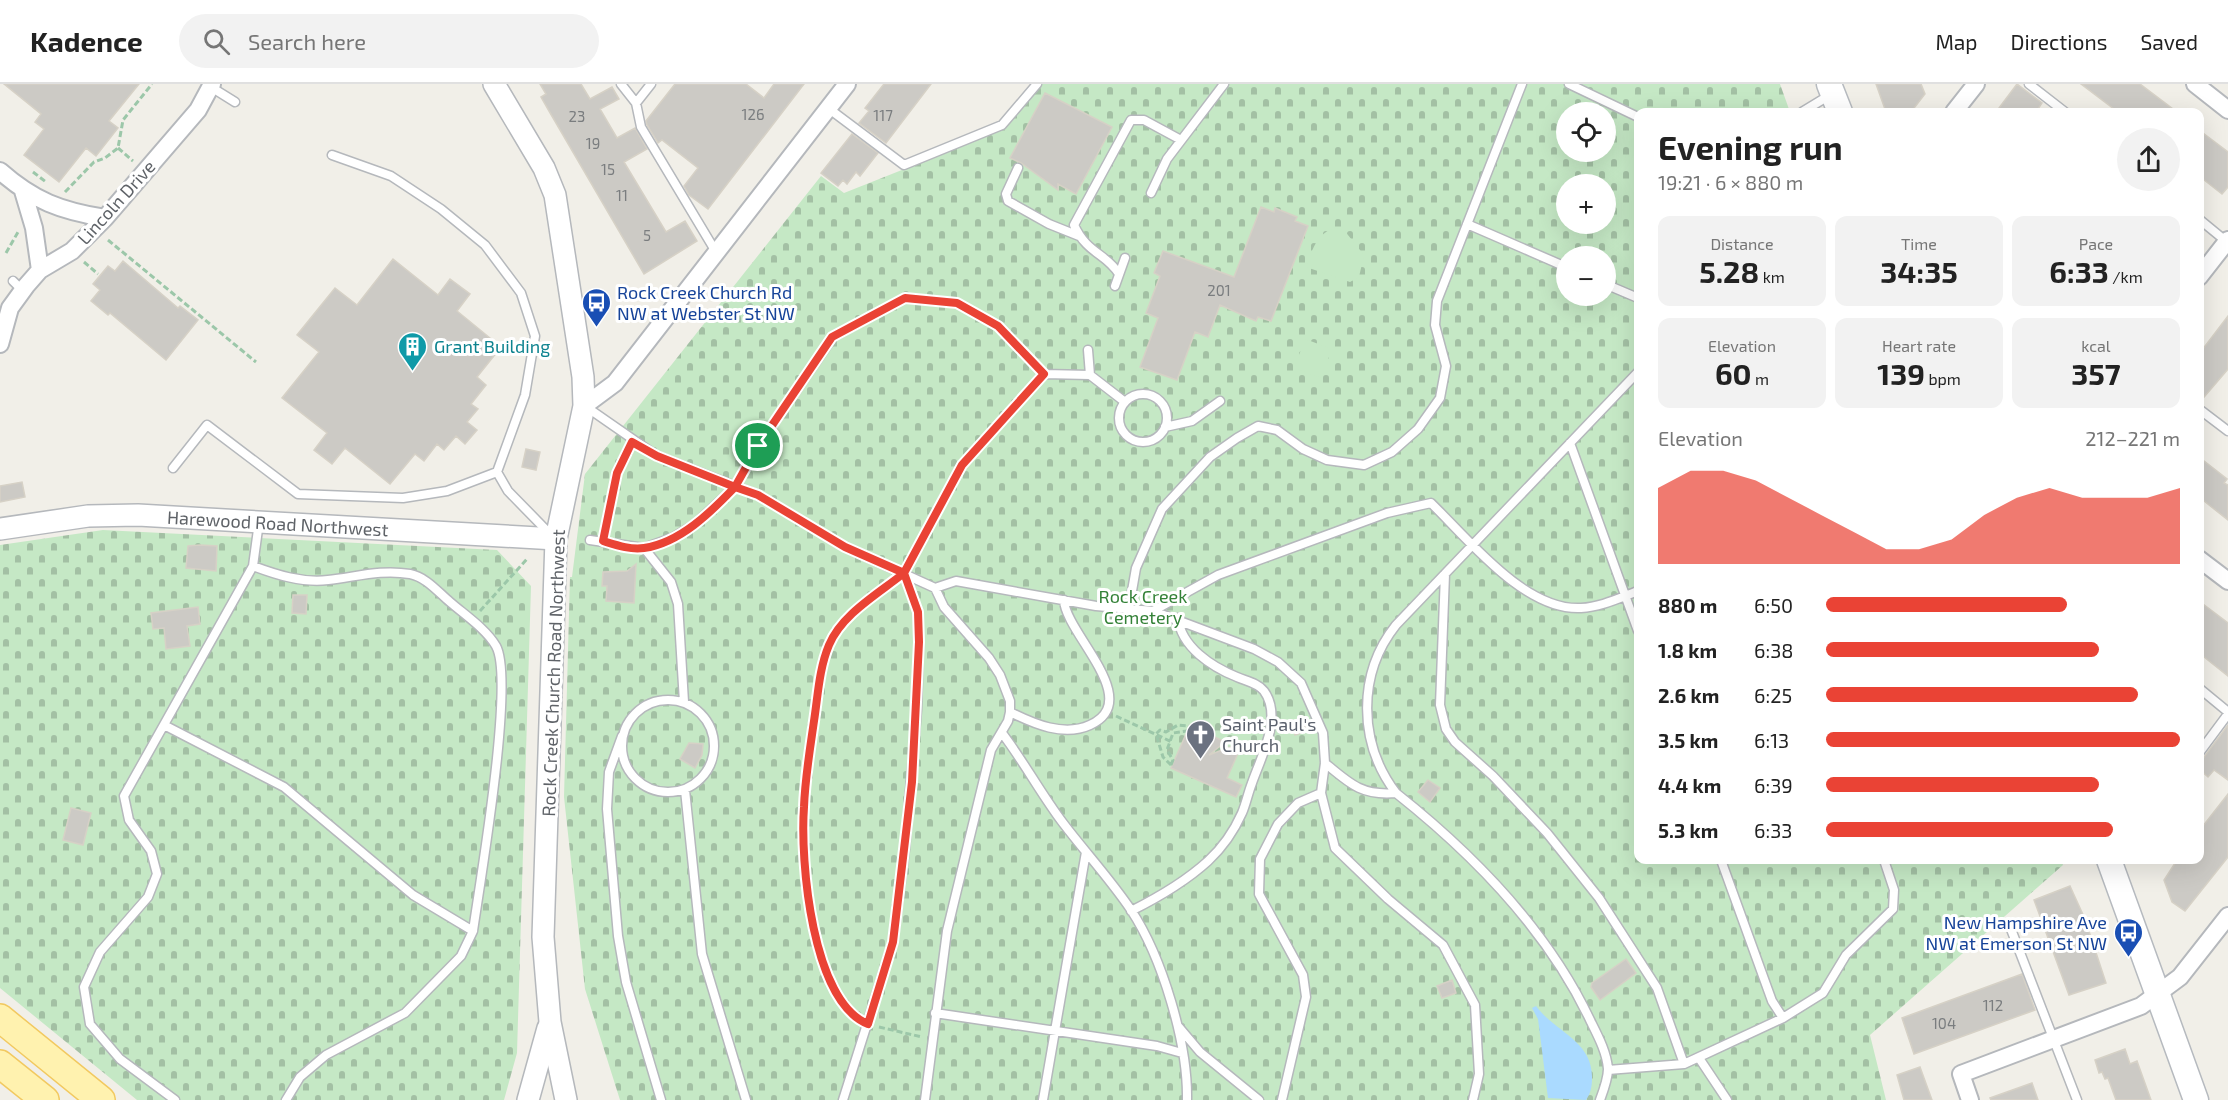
<!DOCTYPE html>
<html lang="en">
<head>
<meta charset="utf-8">
<style>
	body { margin:0; font-family:"Exo 2",sans-serif; background:#f2f2f2; color:#222; height:100vh; display:flex; flex-direction:column; font-size:22px; white-space:nowrap }
	* { box-sizing:border-box; margin:0 }
	p { font-size:20px; color:#767676 }
	.icon { flex:none; width:33px; height:33px; fill:none; stroke:currentColor; stroke-width:2; stroke-linecap:round; stroke-linejoin:round }
	.map { position:relative; flex:1; overflow:hidden }
	.sheet { position:absolute; left:1634px; top:24px; width:570px; height:756px; display:flex; flex-direction:column; background:#fff; border-radius:12px; box-shadow:0 6px 24px #0002 }
	.sheet>* { flex:none }
	.fabs { position:absolute; left:1556px; top:18px; display:grid; gap:12px }
	.fabs a { display:grid; place-items:center; width:60px; height:60px; border-radius:50%; background:#fff; box-shadow:0 6px 24px #0002; font-size:30px }
	.pin { position:absolute; display:grid; place-items:center; width:51px; height:51px; color:#fff; margin:-26px; border:3px solid #fff; border-radius:50%; box-shadow:0 2px 6px #0007 }
	.round { display:grid; place-items:center; flex:none; width:63px; height:63px; border-radius:32px; background:#f2f2f2 }
	.head { display:flex; align-items:center; justify-content:space-between; height:102px; padding:0 24px }
	h1 { font-size:33px; font-weight:700; line-height:45px }
	.figures { display:grid; grid-template-columns:repeat(3,1fr); gap:9px; height:102px; padding:6px 24px }
	.figures div { display:grid; align-content:center; border-radius:12px; background:#f2f2f2; text-align:center }
	.figures b { font-size:30px; font-weight:700 }
	.figures small { font-size:16px; font-weight:400 }
	.figures p { font-size:16px }
	.chart { height:168px; padding:12px 24px }
	.chart p { display:flex; justify-content:space-between }
	.chart svg { width:100%; height:108px; margin-top:6px; fill:#ea4335; opacity:.7 }
	ul { padding:0 24px; list-style:none; font-size:20px }
	li { display:grid; grid-template-columns:96px 72px 1fr; align-items:center; height:45px }
	li i { height:15px; border-radius:8px; background:#ea4335 }
	header { display:flex; align-items:center; gap:36px; box-sizing:border-box; height:84px; padding:0 30px; background:#fff; border-bottom:2px solid #e0e0e0 }
	header strong { font-size:28px }
	nav { display:flex; gap:33px; margin-inline-start:auto; font-size:21px }
	.search { width:420px; height:54px; background:#f2f2f2; display:flex; align-items:center; gap:15px; box-sizing:border-box; padding:0 21px; border-radius:33px; color:#767676; font-size:22px }
	.map>svg:first-child { display:block }
	.cemetery { fill:url(#cemetery-stones); fill-rule:evenodd }
	.park { fill:#c5e8c5 }
	.water { fill:#aadaff }
	.building { fill:#cccac5; stroke:#d6d1c6; stroke-width:1.5 }
	.lines { fill:none; stroke-linecap:round; stroke-linejoin:round }
	.service-casing { stroke:#b5b8bc; stroke-width:11 }
	.minor-casing { stroke:#b5b8bc; stroke-width:20 }
	.tertiary-casing { stroke:#b5b8bc; stroke-width:24 }
	.secondary-casing { stroke:#b6babf; stroke-width:27 }
	.primary-casing { stroke:#f2c960; stroke-width:30 }
	.path { stroke:#9cc7a9; stroke-width:3; stroke-dasharray:6 3; stroke-linecap:butt }
	.service { stroke:#fff; stroke-width:8 }
	.minor { stroke:#fff; stroke-width:16 }
	.tertiary { stroke:#fff; stroke-width:21 }
	.secondary { stroke:#fff; stroke-width:24 }
	.primary { stroke:#fff2af; stroke-width:27 }
	.route-casing { stroke:#fff; stroke-width:12 }
	.route { stroke:#ea4335; stroke-width:8 }
	.labels { text-anchor:middle; dominant-baseline:central; stroke-width:6; stroke-linejoin:round; paint-order:stroke }
	.number-label { font-size:15px; fill:#7a7d7f }
	.street-label { font-size:18px; fill:#5f6368; stroke:#fff }
	.transit-label { font-size:18px; fill:#164399; stroke:#fff; text-anchor:start }
	.culture-label { font-size:18px; fill:#0d838f; stroke:#fff; text-anchor:start }
	.park-label { font-size:18px; fill:#348238; stroke:#fff }
	.worship-label { font-size:18px; fill:#5b616d; stroke:#fff; text-anchor:start }
</style>
</head>
<body>
<header>
<strong>Kadence</strong>
<div class="search"><svg class="icon" aria-label="search" viewBox="0 0 24 24"><circle cx="10" cy="10" r="6"/><path d="M15 15l6 6"/></svg>Search here</div>
<nav><a>Map</a><a>Directions</a><a>Saved</a></nav>
</header>
<div class="map">
<svg width="2228" height="1016" viewBox="0 0 2228 1016">
	<defs>
		<pattern id="cemetery-stones" width="16" height="16" patternUnits="userSpaceOnUse" patternTransform="scale(1.5)"><rect width="16" height="16" fill="#c5e8c5"/><path d="M2 7V4a2 2 0 0 1 4 0v3zM10 15v-3a2 2 0 0 1 4 0v3z" fill="#a3c0a4"/></pattern>
	</defs>
	<rect width="100%" height="100%" fill="#f1efe8"/>
	<path class="cemetery" d="M 1041,0 L 1780,0 L 1790,28 L 1638,28 L 1638,776 L 2061,776 L 2063,781 L 1870,951 L 1886,1016 L 620,1016 L 585,905 L 564,713 L 570,493 L 572,493 L 585,390 L 821,92 L 844,109 L 1005,45 ZM 1566,28 L 1605,28 L 1605,68 L 1566,68 ZM 1566,100 L 1605,100 L 1605,140 L 1566,140 ZM 1566,172 L 1605,172 L 1605,212 L 1566,212 Z
		M 103,446 L 497,466 L 531,502 L 517,969 L 504,1016 L 137,1016 L 0,904 L 0,461 Z"/>
	<path class="park" d="M 1336,144 L 1344,146 L 1364,171 L 1359,193 L 1350,198 L 1306,183 C 1311,168 1318,147 1336,144 Z
		M 1305,255 L 1332,265 L 1321,294 L 1294,284 Z"/>
	<path class="water" d="M 1536,922 C 1555,948 1593,957 1592,994 C 1592,1002 1591,1009 1586,1016 L 1548,1014 L 1538,935 L 1532,924 Z"/>
	<path class="building" d="M 4,0 L 139,0 L 109,37 L 118,44 L 96,72 L 86,64 L 59,98 L 24,71 L 44,45 L 35,38 L 41,30 Z
		M 540,0 L 581,0 L 590,15 L 612,3 L 619,15 L 600,25 L 617,54 L 635,44 L 647,65 L 624,78 L 666,148 L 685,137 L 697,157 L 644,190 L 549,27 L 541,13 L 546,10 Z
		M 675,0 L 746,0 L 764,14 L 774,0 L 804,0 L 708,125 L 689,111 L 684,102 L 698,84 L 662,56 L 658,59 L 647,41 L 646,37 Z
		M 884,0 L 931,0 L 886,59 L 859,39 L 869,27 L 865,24 Z
		M 1876,0 L 1921,0 L 1925,10 L 1911,28 L 1886,28 Z
		M 2017,0 L 2042,19 L 2036,28 L 1996,28 Z
		M 2081,0 L 2140,0 L 2177,28 L 2118,28 Z
		M 1045,9 L 1112,43 L 1076,110 L 1058,100 L 1058,106 L 1021,79 L 1010,74 Z
		M 2199,46 L 2228,68 L 2228,103 L 2222,110 L 2199,92 Z
		M 852,50 L 878,69 L 860,92 L 856,88 L 847,100 L 843,96 L 838,102 L 821,89 Z
		M 1261,123 L 1274,128 L 1275,124 L 1297,133 L 1295,137 L 1308,142 L 1271,237 L 1258,233 L 1256,237 L 1220,221 L 1208,253 L 1195,248 L 1177,296 L 1140,283 L 1158,234 L 1146,229 L 1160,192 L 1154,189 L 1163,167 L 1234,193 Z
		M 393,175 L 438,211 L 450,195 L 470,210 L 457,227 L 501,263 L 477,293 L 486,301 L 471,320 L 478,325 L 467,338 L 477,346 L 465,360 L 456,352 L 444,366 L 437,360 L 424,377 L 415,370 L 390,400 L 345,364 L 332,380 L 314,366 L 327,349 L 282,314 L 319,268 L 297,251 L 335,204 L 357,221 Z
		M 123,177 L 178,224 L 180,222 L 198,236 L 166,276 L 110,229 L 108,231 L 91,217 L 100,206 L 93,200 L 108,182 L 115,187 Z
		M 2228,232 L 2228,285 L 2199,319 L 2199,270 Z
		M 526,365 L 540,368 L 536,386 L 522,383 Z
		M 2199,373 L 2227,395 L 2224,399 L 2228,401 L 2228,436 L 2199,413 Z
		M 22,398 L 25,413 L 0,418 L 0,402 Z
		M 200,461 L 217,462 L 216,487 L 186,484 L 188,462 Z
		M 636,480 L 634,519 L 606,517 L 607,502 L 602,502 L 603,488 L 627,487 Z
		M 293,511 L 307,511 L 306,530 L 292,529 Z
		M 2199,517 L 2228,539 L 2228,592 L 2199,569 Z
		M 198,523 L 200,540 L 187,542 L 190,562 L 166,565 L 164,544 L 153,545 L 151,529 Z
		M 1304,634 L 1307,647 L 1295,651 L 1292,639 Z
		M 1190,641 L 1225,658 L 1209,671 L 1243,658 L 1227,694 L 1242,701 L 1236,713 L 1171,684 Z
		M 2228,641 L 2228,696 L 2214,686 L 2208,693 L 2199,685 L 2199,680 Z
		M 689,659 L 703,660 L 702,671 L 695,684 L 680,675 Z
		M 1428,696 L 1440,704 L 1430,718 L 1418,708 Z
		M 2228,710 L 2228,773 L 2185,827 L 2172,818 L 2164,796 L 2177,776 L 2199,776 L 2199,747 Z
		M 71,724 L 91,729 L 83,761 L 63,756 Z
		M 2070,802 L 2085,835 L 2106,899 L 2069,911 L 2034,816 Z
		M 1626,875 L 1636,889 L 1600,916 L 1591,903 L 1592,899 Z
		M 2022,890 L 2035,926 L 1914,970 L 1902,934 Z
		M 1452,896 L 1456,909 L 1442,914 L 1437,902 Z
		M 2125,965 L 2130,980 L 2137,977 L 2151,1016 L 2116,1016 L 2108,994 L 2105,995 L 2102,988 L 2099,989 L 2095,976 Z
		M 1920,983 L 1932,1016 L 1904,1016 L 1897,991 Z
		M 2032,999 L 2038,1016 L 1991,1016 L 1990,1014 Z"/>
	<g class="lines">
		<defs>
			<path id="service" d="M 621,0 L 636,19 L 651,0
				M 1569,0 L 1638,33
				M 2029,0 L 2065,28
				M 211,3 L 235,18
				M 636,19 L 641,43 L 716,168
				M 828,24 L 904,81 L 1002,41 L 1037,0
				M 1802,28 L 1830,11
				M 332,71 L 391,92 L 441,125 L 485,161 L 521,209 L 535,252 L 525,311 L 497,388 L 508,407 L 551,451
				M 1018,84 L 1006,110 L 1008,117 L 1049,140 L 1079,152
				M 1151,109 L 1167,75 L 1224,0
				M 2199,135 L 2227,158
				M 1467,140 L 1566,183
				M 1119,190 C 1106,169 1087,170 1074,141 L 1131,36 L 1144,36 L 1181,56
				M 13,197 L 23,207
				M 1605,200 L 1638,214
				M 1115,202 L 1125,174
				M 1088,266 L 1090,291
				M1119 334a24 24 0 1 1 48 0a24 24 0 1 1-48 0Z
				M 585,322 L 657,372 L 758,411 L 845,463 L 935,504 L 956,497 L 1096,522 L 1153,527 L 1254,565 L 1278,578 L 1301,599 L 1323,649 L 1325,679 L 1321,709 L 1335,764 L 1388,815 L 1443,861 L 1475,921 L 1479,990 L 1473,1016
				M 2199,325 L 2228,347
				M 1165,343 L 1192,337 L 1220,317
				M 1570,359 L 1638,547
				M 173,384 L 207,341 L 298,410 L 403,414 L 447,407 L 497,388
				M 590,456 L 644,464 L 672,454 L 694,441 L 735,403 L 758,362 L 833,253 L 905,214 L 957,219 L 998,242 L 1044,290
				M 603,457 L 617,389 L 632,358
				M 644,464 L 671,498 L 678,520 L 684,618
				M 253,482 C 277,491 302,499 328,496 C 356,493 381,485 410,490 C 426,493 438,508 450,518 C 465,531 486,545 496,562 C 515,596 480,798 473,847 L 461,872 L 405,929 L 326,971 L 300,993 L 286,1016
				M 1445,490 L 1440,621 L 1446,645 L 1455,658 L 1493,692 L 1547,749 L 1599,814 L 1657,904 L 1684,980
				M 1129,524 L 1136,484 L 1162,425 L 1210,373 L 1237,354 L 1258,342 L 1277,346 L 1303,365 L 1327,376 L 1364,381 L 1392,368 L 1418,345 L 1440,314 L 1446,282 L 1435,241 L 1437,217 L 1522,0
				M 1153,527 L 1218,491 L 1387,429 L 1431,419 C 1469,456 1525,527 1581,524 C 1601,523 1619,514 1638,507
				M 2199,604 L 2228,628
				M622 662a46 46 0 1 1 92 0a46 46 0 1 1-92 0Z
				M 1010,628 C 1034,640 1064,653 1090,641 C 1145,616 1065,549 1064,516
				M 164,641 L 284,703 L 413,811 L 473,847
				M 1002,649 C 1024,678 1041,710 1063,739 C 1085,768 1110,795 1131,826 C 1162,873 1188,959 1187,1016
				M 622,652 L 609,688 L 607,725 L 618,852 L 626,898 L 661,1016
				M 2199,669 L 2228,630
				M 1325,679 C 1350,700 1362,712 1396,709
				M 685,706 L 702,870 L 746,1016
				M 1721,776 L 1772,917 L 1783,934
				M 1131,827 C 1159,813 1185,798 1208,777 C 1222,764 1234,747 1242,729 C 1246,720 1248,709 1252,699 C 1261,673 1283,633 1264,607 C 1258,599 1246,597 1237,593 C 1212,583 1181,563 1178,534
				M 2009,840 L 2077,1016
				M 935,929 L 1157,962 L 1182,969
				M 1178,942 L 1200,968 L 1259,1016
				M 1699,974 L 1727,1016
				M 1608,986 L 1684,980 L 1783,934 L 1823,909 L 1846,871 L 1893,825 L 1894,806 L 1884,776
				M 175,1016 L 120,975 L 90,940 L 84,903 L 100,868 L 148,813 L 157,790 L 151,767 L 129,736 L 124,712 L 253,482 L 259,438
				M 843,1016 L 893,858 L 905,765 L 917,626 L 919,558 L 918,528 L 904,489 L 962,381 L 1044,290 L 1090,291 L 1125,318
				M 925,1016 L 947,847 L 991,666 L 1008,637 L 1010,628 L 1010,617 L 1000,591 L 989,574 L 944,523 L 935,504
				M 1043,1016 L 1086,768
				M 1282,1016 L 1306,913 L 1303,891 L 1259,810 L 1260,775 L 1278,740 L 1298,719 L 1321,709
				M 1600,1016 C 1603,1008 1608,994 1608,985 C 1607,969 1598,952 1591,938 C 1549,848 1473,770 1396,709 C 1358,659 1357,590 1396,541 L 1638,288"/>
			<path id="minor" d="M 2195,0 L 2228,26
				M 1954,28 L 1976,0
				M 0,87 C 34,117 61,127 105,134
				M 23,107 L 34,144 L 40,186
				M 2199,193 L 2228,156
				M 0,260 L 10,224 L 26,202 L 40,186 L 72,167 L 105,134 L 198,26 L 212,0
				M 584,322 L 615,299 L 847,0
				M 2199,475 L 2228,497
				M 1970,1016 L 1961,990 L 2141,922 L 2180,893 L 2228,832"/>
			<g id="tertiary">
				<path d="M 494,0 L 544,84 L 555,111 L 583,293 L 584,322 L 556,455 L 543,853 L 550,938 L 566,1016"/>
				<path id="s1" d="M 0,445 L 88,432 L 138,431 L 556,455"/>
				<path d="M 528,1016 L 548,944"/>
			</g>
			<path id="secondary" d="M 1829,0 L 1840,28
				M 2109,776 L 2196,1016"/>
			<path id="primary" d="M 0,934 L 101,1016
				M 0,980 L 45,1016"/>
		</defs>
		<use href="#service" class="service-casing"/>
		<use href="#minor" class="minor-casing"/>
		<use href="#tertiary" class="tertiary-casing"/>
		<use href="#secondary" class="secondary-casing"/>
		<use href="#primary" class="primary-casing"/>
		<path class="path" d="M 118,64 L 133,77
			M 33,88 L 46,98
			M 65,108 L 94,78 L 105,74 L 118,64 L 123,36 L 152,0
			M 108,156 L 256,278
			M 6,169 L 18,148
			M 84,178 L 98,190
			M 480,527 L 527,475
			M 1116,632 L 1172,658
			M 1171,681 L 1163,673 L 1156,650 L 1160,646 L 1166,648 L 1178,641 L 1189,642
			M 1171,681 L 1173,676 L 1167,666 L 1173,649 L 1187,647 L 1188,642
			M 856,934 C 812,898 800,778 804,723 C 805,694 811,665 814,637 C 818,611 818,584 829,561 C 841,533 870,516 893,498
			M 879,943 L 922,953"/>
		<use href="#service" class="service"/>
		<use href="#minor" class="minor"/>
		<use href="#tertiary" class="tertiary"/>
		<use href="#secondary" class="secondary"/>
		<use href="#primary" class="primary"/>
	</g>
	<g class="lines">
		<defs>
			<path id="route" d="M 758,362 L 735,403 L 657,372 L 632,358 L 617,389 L 603,457 C 616,461 630,466 644,464 C 680,459 711,428 735,403 L 758,411 L 845,463 L 904,489 C 878,510 842,530 829,561 C 819,585 818,611 814,637 C 810,665 805,694 804,723 C 800,777 812,918 868,940 L 893,858 L 912,698 L 919,558 L 918,528 L 904,489 L 962,381 L 1044,290 L 998,242 L 957,219 L 905,214 L 832,253 L 758,362"/>
		</defs>
		<use href="#route" class="route-casing"/>
		<use href="#route" class="route"/>
	</g>
	<defs>
		<symbol id="bus-pin" viewBox="-11 -11 22 30"><path d="M0 17L-7.5 6A9.5 9.5 0 1 1 7.5 6Z" fill="#1a4fb4" stroke="#fff"/><path d="M-5-6H5V4H4V6H2V4H-2V6H-4V4H-5ZM-3.5-4V0h7V-4ZM-3.5 1.2v1.5H-2V1.2ZM2 1.2v1.5H3.5V1.2Z" fill="#fff"/></symbol>
		<symbol id="building-pin" viewBox="-11 -11 22 30"><path d="M0 17L-7.5 6A9.5 9.5 0 1 1 7.5 6Z" fill="#0f9aa8" stroke="#fff"/><path d="M-4-6H4V6H1V3H-1V6H-4ZM-2.5-4.3h1.7v1.8h-1.7ZM.8-4.3h1.7v1.8H.8ZM-2.5-1h1.7V.8h-1.7ZM.8-1h1.7V.8H.8Z" fill="#fff"/></symbol>
		<symbol id="church-pin" viewBox="-11 -11 22 30"><path d="M0 17L-7.5 6A9.5 9.5 0 1 1 7.5 6Z" fill="#6b7280" stroke="#fff"/><path d="M-1.2-6h2.4v3.5h3.3v2.4h-3.3V6h-2.4V-.1h-3.3v-2.4h3.3Z" fill="#fff"/></symbol>
	</defs>
	<g fill-rule="evenodd">
		<use href="#bus-pin" x="580" y="202" width="33" height="45"/>
		<use href="#building-pin" x="396" y="246" width="33" height="45"/>
		<use href="#church-pin" x="1184" y="634" width="33" height="45"/>
		<use href="#bus-pin" x="2112" y="832" width="33" height="45"/>
	</g>
	<g class="labels">
		<g class="number-label">
			<text x="753" y="30">126</text>
			<text x="883" y="31">117</text>
			<text x="577" y="32">23</text>
			<text x="593" y="59">19</text>
			<text x="608" y="85">15</text>
			<text x="622" y="111">11</text>
			<text x="647" y="151">5</text>
			<text x="1219" y="206">201</text>
			<text x="1993" y="921">112</text>
			<text x="1944" y="939">104</text>
		</g>
		<g class="street-label">
			<text transform="translate(116 118) rotate(-48)">Lincoln Drive</text>
			<text stroke="none"><textPath href="#s1" startOffset="279">Harewood Road Northwest</textPath></text>
			<text transform="translate(553 589) rotate(-88)">Rock Creek Church Road Northwest</text>
		</g>
		<g class="transit-label">
			<text x="617" y="208">Rock Creek Church Rd<tspan x="617" dy="21">NW at Webster St NW</tspan></text>
			<text x="2107" y="838" text-anchor="end">New Hampshire Ave<tspan x="2107" dy="21">NW at Emerson St NW</tspan></text>
		</g>
		<g class="culture-label">
			<text x="434" y="262">Grant Building</text>
		</g>
		<g class="park-label">
			<text x="1143" y="512">Rock Creek<tspan x="1143" dy="21">Cemetery</tspan></text>
		</g>
		<g class="worship-label">
			<text x="1222" y="640">Saint Paul's<tspan x="1222" dy="21">Church</tspan></text>
		</g>
	</g>
</svg>
<div class="fabs">
<a><svg class="icon" aria-label="locate" viewBox="0 0 24 24"><circle cx="12" cy="12" r="6"/><path d="M12 2v4M12 18v4M2 12h4M18 12h4"/></svg></a>
<a>+</a>
<a>−</a>
</div>
<div class="pin" style="left:758px;top:362px;background:#1e9e55"><svg class="icon" aria-label="arrive" viewBox="0 0 24 24"><path d="M6 21V4h12l-3 4 3 4H6"/></svg></div>
<section class="sheet">
<div class="head"><div><h1>Evening run</h1><p>19:21 · 6 × 880 m</p></div><a class="round"><svg class="icon" aria-label="share" viewBox="0 0 24 24"><path d="M12 15V3M7 8l5-5 5 5M5 13v7h14v-7"/></svg></a></div>
<div class="figures">
<div><p>Distance</p><b>5.28<small> km</small></b></div>
<div><p>Time</p><b>34:35</b></div>
<div><p>Pace</p><b>6:33<small> /km</small></b></div>
</div>
<div class="figures">
<div><p>Elevation</p><b>60<small> m</small></b></div>
<div><p>Heart rate</p><b>139<small> bpm</small></b></div>
<div><p>kcal</p><b>357</b></div>
</div>
<div class="chart"><p><span>Elevation</span>212–221 m</p>
<svg viewBox="0 0 160 44" preserveAspectRatio="none"><path d="M0 44V13L10 6L20 6L30 10L40 17L50 24L60 31L70 38L80 38L90 34L100 24L110 17L120 13L130 17L140 17L150 17L160 13V44z"/></svg>
</div>
<ul>
<li><b>880 m</b>6:50<i style="width:68%"></i></li>
<li><b>1.8 km</b>6:38<i style="width:77%"></i></li>
<li><b>2.6 km</b>6:25<i style="width:88%"></i></li>
<li><b>3.5 km</b>6:13<i style="width:100%"></i></li>
<li><b>4.4 km</b>6:39<i style="width:77%"></i></li>
<li><b>5.3 km</b>6:33<i style="width:81%"></i></li>
</ul>
</section>
</div>
</body>
</html>
